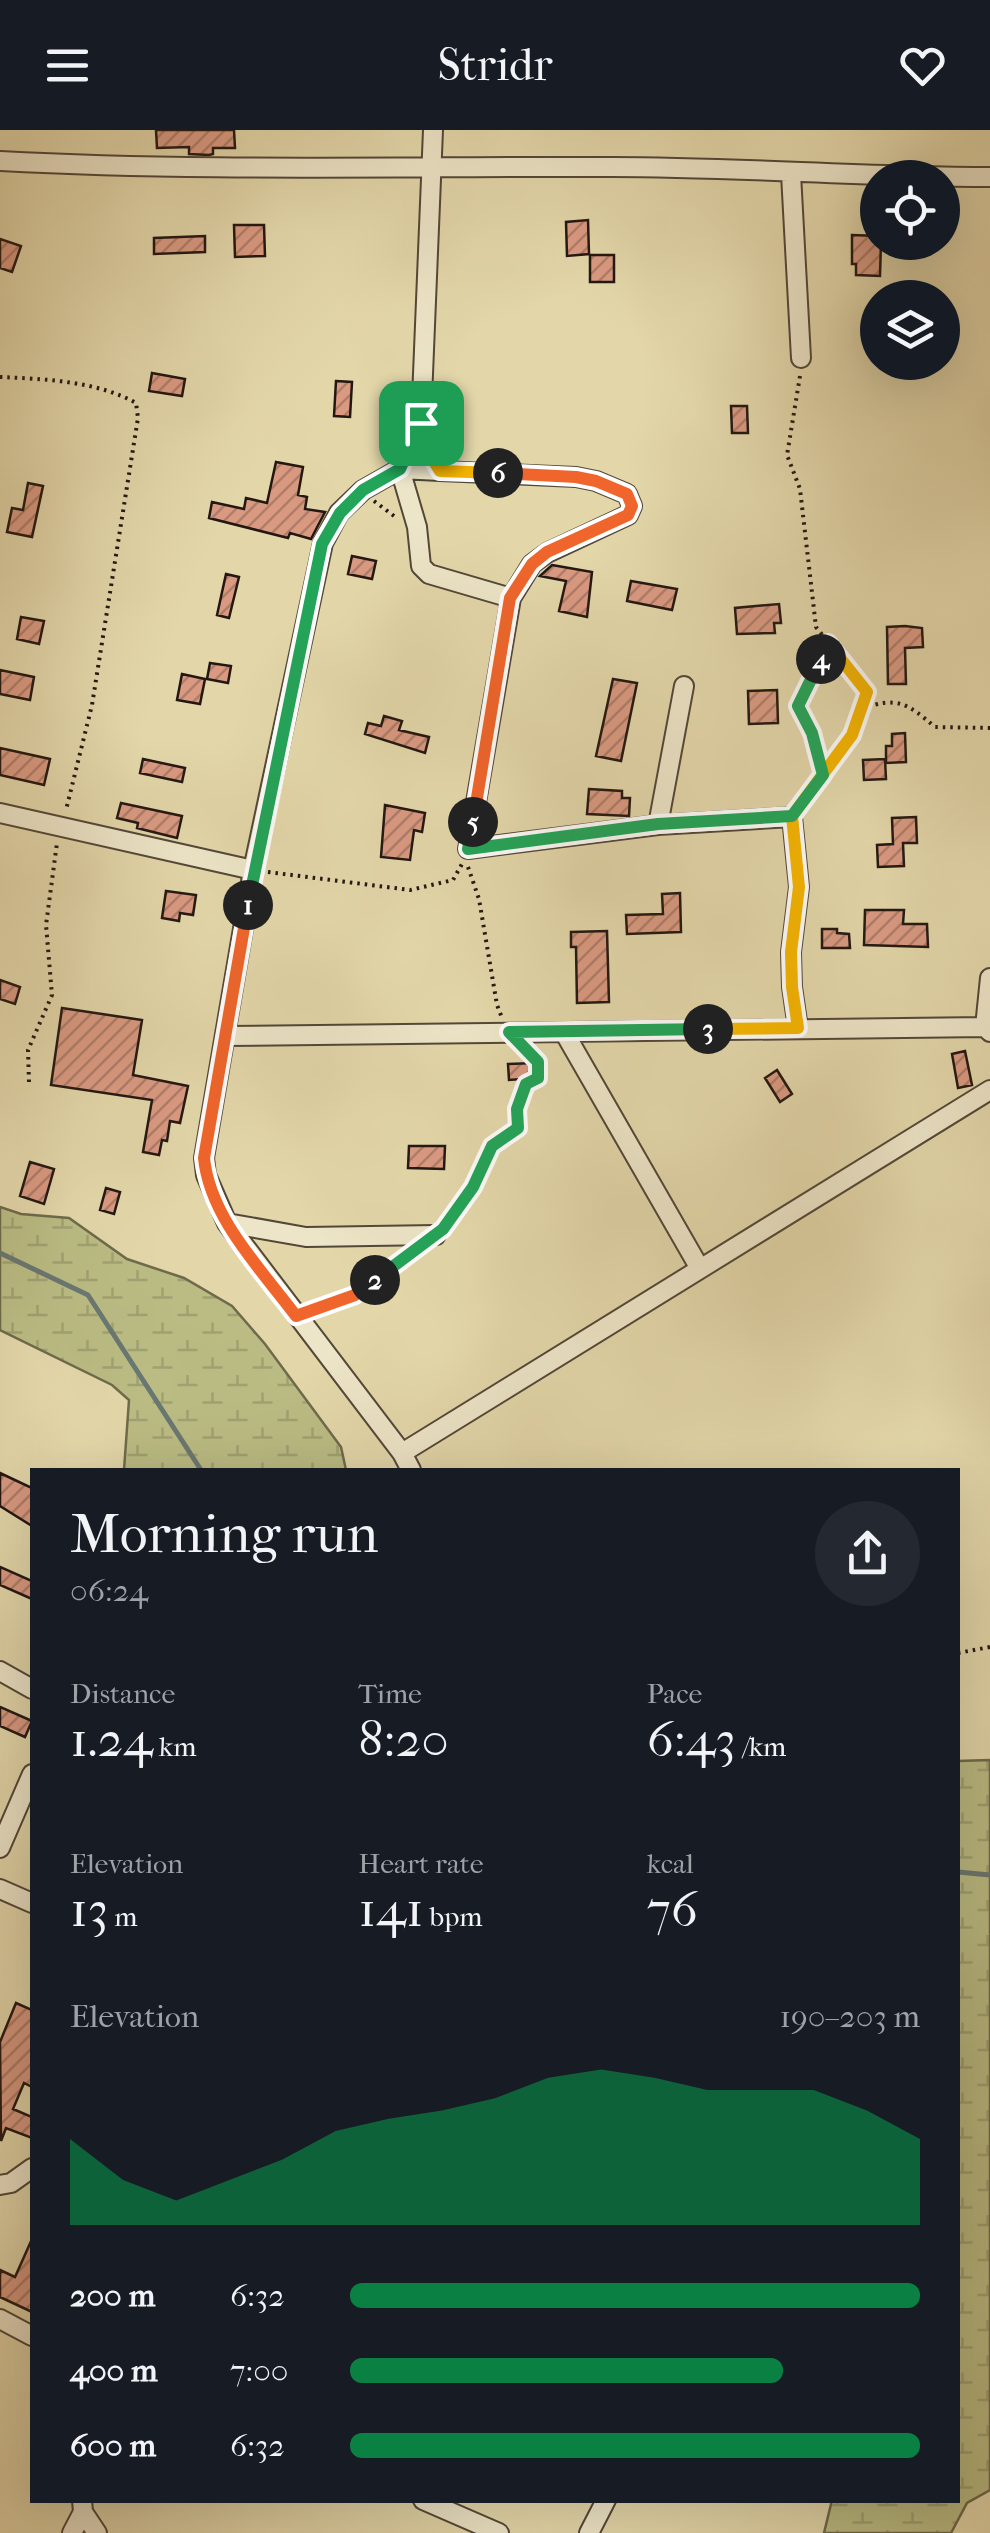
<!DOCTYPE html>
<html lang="en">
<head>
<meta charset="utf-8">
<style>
	body { margin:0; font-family:"IM FELL French Canon",serif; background:#242831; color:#f1f3f6; height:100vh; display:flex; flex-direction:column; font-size:38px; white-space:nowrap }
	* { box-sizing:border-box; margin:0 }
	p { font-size:32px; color:#9ea1a6 }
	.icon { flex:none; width:55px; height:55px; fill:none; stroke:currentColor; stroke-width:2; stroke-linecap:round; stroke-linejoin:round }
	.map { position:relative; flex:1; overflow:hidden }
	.panel { position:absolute; left:30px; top:1338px; width:930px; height:1035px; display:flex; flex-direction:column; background:#171b24; border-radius:0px; box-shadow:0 10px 40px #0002 }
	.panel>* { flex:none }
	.buttons { position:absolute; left:860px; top:30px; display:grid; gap:20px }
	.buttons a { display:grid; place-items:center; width:100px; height:100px; border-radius:50%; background:#171b24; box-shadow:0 10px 40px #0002; font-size:50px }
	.pin { position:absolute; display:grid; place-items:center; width:85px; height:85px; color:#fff; margin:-42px; border-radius:20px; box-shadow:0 5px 15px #0006 }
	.km { position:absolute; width:50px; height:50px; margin:-25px; border-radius:50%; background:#222; color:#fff; font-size:28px; line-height:50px; text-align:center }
	.round { display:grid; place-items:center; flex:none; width:105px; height:105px; border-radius:52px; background:#242831 }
	.head { display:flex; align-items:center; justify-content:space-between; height:170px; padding:0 40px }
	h1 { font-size:55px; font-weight:600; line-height:75px }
	.stats { display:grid; grid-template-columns:repeat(3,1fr); gap:15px; height:170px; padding:10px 40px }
	.stats div { display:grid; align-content:center }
	.stats b { font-size:50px; font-weight:600 }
	.stats small { font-size:28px; font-weight:400 }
	.stats p { font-size:28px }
	.chart { height:280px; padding:20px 40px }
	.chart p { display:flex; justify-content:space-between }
	.chart svg { width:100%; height:180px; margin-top:10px; fill:#0b8043; opacity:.7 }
	ul { padding:0 40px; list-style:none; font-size:32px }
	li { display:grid; grid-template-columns:160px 120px 1fr; align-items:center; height:75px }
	li i { height:25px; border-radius:12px; background:#0b8043 }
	header { display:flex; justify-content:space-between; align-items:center; height:130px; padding:0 40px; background:#171b24; font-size:45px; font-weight:600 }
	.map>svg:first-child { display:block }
	.wetland { fill:url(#wetland-marsh); stroke:#6e6a4b; stroke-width:2.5 }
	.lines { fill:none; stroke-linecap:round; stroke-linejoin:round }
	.stream { stroke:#697772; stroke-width:5 }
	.building { fill:url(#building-hatch); stroke:#221712; stroke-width:2.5 }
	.minor-casing { stroke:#524738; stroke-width:22 }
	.path { stroke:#221712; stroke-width:4; stroke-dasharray:2.5 5; stroke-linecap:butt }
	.minor { stroke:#ede5c8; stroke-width:18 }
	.split-1-casing { stroke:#fff; stroke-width:20 }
	.split-2-casing { stroke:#fff; stroke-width:20 }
	.split-3-casing { stroke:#fff; stroke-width:20 }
	.split-4-casing { stroke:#fff; stroke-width:20 }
	.split-5-casing { stroke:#fff; stroke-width:20 }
	.split-6-casing { stroke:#fff; stroke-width:20 }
	.split-7-casing { stroke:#fff; stroke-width:20 }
	.split-1 { stroke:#22a559; stroke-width:12 }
	.split-2 { stroke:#f0652b; stroke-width:12 }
	.split-3 { stroke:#22a559; stroke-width:12 }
	.split-4 { stroke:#f5b400; stroke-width:12 }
	.split-5 { stroke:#22a559; stroke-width:12 }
	.split-6 { stroke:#f0652b; stroke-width:12 }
	.split-7 { stroke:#f5b400; stroke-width:12 }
</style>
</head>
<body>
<header><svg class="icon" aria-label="menu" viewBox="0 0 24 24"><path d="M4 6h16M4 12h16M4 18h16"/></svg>Stridr<svg class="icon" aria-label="heart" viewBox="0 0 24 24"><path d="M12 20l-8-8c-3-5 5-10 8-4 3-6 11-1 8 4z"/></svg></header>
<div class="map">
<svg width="990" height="2403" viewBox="0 0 990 2403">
	<defs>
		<pattern id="wetland-marsh" width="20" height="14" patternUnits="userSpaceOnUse" patternTransform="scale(2.5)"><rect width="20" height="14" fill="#babc84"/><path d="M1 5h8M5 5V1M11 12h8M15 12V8" fill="none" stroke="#a0a171"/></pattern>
		<pattern id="building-hatch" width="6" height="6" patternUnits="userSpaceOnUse" patternTransform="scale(2.5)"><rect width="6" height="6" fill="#da9a82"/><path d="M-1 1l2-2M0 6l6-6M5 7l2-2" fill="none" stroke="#b07d69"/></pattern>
	</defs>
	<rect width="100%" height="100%" fill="#e3d7aa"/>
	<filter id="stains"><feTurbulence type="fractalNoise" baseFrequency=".002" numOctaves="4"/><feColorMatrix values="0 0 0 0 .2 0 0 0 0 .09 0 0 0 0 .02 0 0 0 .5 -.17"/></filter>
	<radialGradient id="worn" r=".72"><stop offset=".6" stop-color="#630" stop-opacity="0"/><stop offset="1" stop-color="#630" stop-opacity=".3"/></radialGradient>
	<path class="wetland" d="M 0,1077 L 21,1084 L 69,1088 L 127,1129 L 184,1148 L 232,1176 L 265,1214 L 341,1317 L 346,1340 L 124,1340 L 129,1270 L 112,1255 L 0,1200 Z
		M 990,1630 L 990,2360 L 967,2373 L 951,2403 L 824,2403 L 832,2370 L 958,2370 L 958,1631 Z"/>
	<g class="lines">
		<path class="stream" d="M 0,1123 L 88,1165 L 201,1340
			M 958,1742 L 990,1745"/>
	</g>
	<path class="building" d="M 156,0 L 234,0 L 235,18 L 213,18 L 213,24 L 209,25 L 189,24 L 189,17 L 157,18 Z
		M 588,90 L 589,124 L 567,126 L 566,92 Z
		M 234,95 L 264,95 L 265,126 L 235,127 Z
		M 852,105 L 878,106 L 878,112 L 881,112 L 880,146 L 856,145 L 856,134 L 852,134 Z
		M 205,106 L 205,122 L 154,124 L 154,108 Z
		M 0,109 L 21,116 L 12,142 L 0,138 Z
		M 590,125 L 614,125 L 614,152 L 590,152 Z
		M 152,243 L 185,249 L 182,266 L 149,261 Z
		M 336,251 L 352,252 L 350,287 L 334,286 Z
		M 731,276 L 747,276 L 748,303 L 732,303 Z
		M 276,332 L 303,337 L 298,365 L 307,367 L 305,379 L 325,382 L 311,409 L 290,403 L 288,408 L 209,388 L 212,372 L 244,379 L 246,368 L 267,373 Z
		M 28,353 L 43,356 L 32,407 L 7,402 L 12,378 L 23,380 Z
		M 352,426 L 376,431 L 372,449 L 348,444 Z
		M 552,435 L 592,442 L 587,487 L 559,481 L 566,451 L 540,446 Z
		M 226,444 L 239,447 L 229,488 L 217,485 Z
		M 631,451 L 677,459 L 672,480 L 627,471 Z
		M 779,474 L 781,493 L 774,493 L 775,503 L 737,504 L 735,478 Z
		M 21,487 L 44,491 L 39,514 L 17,509 Z
		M 905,496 L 922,498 L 923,517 L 905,518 L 906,554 L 888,554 L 887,497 Z
		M 210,533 L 231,536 L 228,553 L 207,549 Z
		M 0,540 L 34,547 L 30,570 L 0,564 Z
		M 182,544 L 205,549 L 200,574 L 177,570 Z
		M 613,549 L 637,553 L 621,631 L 596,626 Z
		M 777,560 L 778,593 L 749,594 L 748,561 Z
		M 384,586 L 402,591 L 399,600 L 429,607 L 425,623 L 365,604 L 368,593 L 381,596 Z
		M 905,603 L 906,632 L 886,633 L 886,616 L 892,616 L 892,604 Z
		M 0,618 L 50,629 L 44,655 L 0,645 Z
		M 143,629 L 185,638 L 182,652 L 140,643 Z
		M 885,629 L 886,649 L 864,650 L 863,630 Z
		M 589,659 L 622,661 L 622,668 L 630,668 L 629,686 L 587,684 Z
		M 121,673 L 182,686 L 177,708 L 137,698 L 138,693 L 117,688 Z
		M 385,675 L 425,683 L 422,702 L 414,700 L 410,730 L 381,727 Z
		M 916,687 L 917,713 L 903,713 L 904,736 L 878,737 L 877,715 L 893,714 L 892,688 Z
		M 166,761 L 196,765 L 193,785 L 180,783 L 179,791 L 162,788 Z
		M 680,763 L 681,802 L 627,804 L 626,785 L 663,784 L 662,764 Z
		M 865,780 L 904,780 L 903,794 L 927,794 L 928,817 L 864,815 Z
		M 822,799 L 837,799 L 837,803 L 849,804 L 850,818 L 822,818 Z
		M 607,801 L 609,872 L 577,873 L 576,817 L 571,817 L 571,802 Z
		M 0,850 L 20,857 L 15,874 L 0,869 Z
		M 62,878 L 142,890 L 133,945 L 188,956 L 180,993 L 170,991 L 167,1011 L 162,1010 L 159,1025 L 143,1022 L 152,970 L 51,955 Z
		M 965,921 L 972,955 L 958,958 L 952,924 Z
		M 535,933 L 535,948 L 509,950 L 508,934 Z
		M 777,940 L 792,964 L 780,972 L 765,948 Z
		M 409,1016 L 445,1016 L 444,1039 L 408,1038 Z
		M 30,1032 L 54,1039 L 44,1074 L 20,1066 Z
		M 106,1058 L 120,1062 L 114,1084 L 100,1080 Z
		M 0,1343 L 32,1358 L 32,1396 L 0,1376 Z
		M 0,1437 L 32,1451 L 32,1469 L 0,1455 Z
		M 0,1577 L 32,1591 L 25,1607 L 0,1596 Z
		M 16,1873 L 32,1880 L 32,1957 L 24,1953 L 13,1979 L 32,1987 L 32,2008 L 6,1998 L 1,2011 L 0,1912 Z
		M 32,2109 L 32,2182 L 0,2167 L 0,2140 L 15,2147 Z"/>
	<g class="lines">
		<defs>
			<path id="minor" d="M 0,31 C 204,42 408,36 612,37 C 738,37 864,47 990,47
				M 791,44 L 801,228
				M 421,295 L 424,315 L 440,341 L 576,347 L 596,351 L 627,364 L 632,376 L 628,385 L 547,423 L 532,434 L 511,468 L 468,719 L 658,695 L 792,687 L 799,757 L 791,822 L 792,857 L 798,898
				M 440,341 L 400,339 L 417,397 L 421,436 L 429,444 L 511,468
				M 0,683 L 253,740
				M 658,695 L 684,556
				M 985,897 L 990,848
				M 564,902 L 699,1137
				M 226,906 L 985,897 L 990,902
				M 227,1093 L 306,1107 L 436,1105
				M 402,1323 L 990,960
				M 411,1340 L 402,1323 L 227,1093 L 206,1045 L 204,1028 L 253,740 L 323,413 L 339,383 L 363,360 L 400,339 L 421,293 L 433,0
				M 0,1541 L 32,1559
				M 0,1718 L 32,1644
				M 0,1759 L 32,1773
				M 0,2055 L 11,2053 L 32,2038
				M 0,2189 L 32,2206
				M 82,2370 L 83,2382 L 97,2403
				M 423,2370 L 499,2403
				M 72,2403 L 83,2382
				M 589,2403 L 606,2370"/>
		</defs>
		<use href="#minor" class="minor-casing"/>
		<path class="path" d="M 800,246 L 787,325 L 800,359 L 816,497 L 867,562 L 853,605 L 801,675
			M 0,247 C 44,249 97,251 136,273 L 138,288 L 92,575 L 66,680
			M 374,371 L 394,386
			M 861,579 C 897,566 907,573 935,597 L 990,598
			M 823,645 L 813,603 L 798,577 L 828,513
			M 468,737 L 479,769 L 497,875 L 502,888
			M 268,742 L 410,760 L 453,750 L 462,734
			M 29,952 L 28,920 L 52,865 L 46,795 L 57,713
			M 447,1094 L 473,1057 L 491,1016 L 519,998 C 517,978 518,959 537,949 L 537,932 L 524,920
			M 314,1179 L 355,1165 L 414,1123
			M 958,1523 L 990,1517"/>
		<use href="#minor" class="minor"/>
	</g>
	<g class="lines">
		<defs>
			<path id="split-1" d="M 248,775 L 322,414 L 340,383 L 363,360 L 400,339 L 421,293"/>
			<path id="split-2" d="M 248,775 L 204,1028 C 210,1088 261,1139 296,1186 L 355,1165 L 375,1150"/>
			<path id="split-3" d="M 375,1150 L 443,1099 L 473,1057 L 492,1016 L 518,998 L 517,979 L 526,954 L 538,948 L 538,932 L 509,902 L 708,899"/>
			<path id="split-4" d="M 708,899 L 798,898 L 792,857 L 791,822 L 799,757 L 792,686 L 852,605 L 867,562 L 828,513 L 821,529"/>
			<path id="split-5" d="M 473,692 L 468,719 L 658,694 L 792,686 L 823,645 L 812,603 L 798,576 L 821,529"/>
			<path id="split-6" d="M 473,692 L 510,468 L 532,434 L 547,422 L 628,385 L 632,376 L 627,364 L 596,351 L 576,347 L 498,343"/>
			<path id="split-7" d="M 421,293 L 424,315 L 440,341 L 498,343"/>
		</defs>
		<use href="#split-1" class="split-1-casing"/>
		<use href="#split-2" class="split-2-casing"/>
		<use href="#split-3" class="split-3-casing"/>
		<use href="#split-4" class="split-4-casing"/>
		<use href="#split-5" class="split-5-casing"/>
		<use href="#split-6" class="split-6-casing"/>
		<use href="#split-7" class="split-7-casing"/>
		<use href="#split-1" class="split-1"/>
		<use href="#split-2" class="split-2"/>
		<use href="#split-3" class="split-3"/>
		<use href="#split-4" class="split-4"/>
		<use href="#split-5" class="split-5"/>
		<use href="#split-6" class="split-6"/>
		<use href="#split-7" class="split-7"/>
	</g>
	<rect width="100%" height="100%" filter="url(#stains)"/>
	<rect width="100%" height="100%" fill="url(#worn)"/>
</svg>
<div class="buttons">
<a><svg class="icon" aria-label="locate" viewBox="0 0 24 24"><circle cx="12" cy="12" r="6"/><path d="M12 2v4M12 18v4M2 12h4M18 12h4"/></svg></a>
<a><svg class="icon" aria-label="layers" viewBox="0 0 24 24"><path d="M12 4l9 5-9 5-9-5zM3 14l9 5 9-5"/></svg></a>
</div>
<div class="pin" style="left:421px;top:293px;background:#1e9e55"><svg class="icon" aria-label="arrive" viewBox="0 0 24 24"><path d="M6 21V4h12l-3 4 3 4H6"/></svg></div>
<b class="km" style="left:248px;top:775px">1</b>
<b class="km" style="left:375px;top:1150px">2</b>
<b class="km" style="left:708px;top:899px">3</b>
<b class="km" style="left:821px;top:529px">4</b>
<b class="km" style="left:473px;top:692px">5</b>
<b class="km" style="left:498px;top:343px">6</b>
<section class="panel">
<div class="head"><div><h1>Morning run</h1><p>06:24</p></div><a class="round"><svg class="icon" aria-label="share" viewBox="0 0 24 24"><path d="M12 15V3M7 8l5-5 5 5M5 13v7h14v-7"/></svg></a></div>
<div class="stats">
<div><p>Distance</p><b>1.24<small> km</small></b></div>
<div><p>Time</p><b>8:20</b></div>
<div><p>Pace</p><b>6:43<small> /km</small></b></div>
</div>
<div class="stats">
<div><p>Elevation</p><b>13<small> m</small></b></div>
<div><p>Heart rate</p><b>141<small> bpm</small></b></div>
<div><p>kcal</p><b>76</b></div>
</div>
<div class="chart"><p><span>Elevation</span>190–203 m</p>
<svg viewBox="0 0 160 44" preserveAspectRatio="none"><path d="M0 44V23L10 33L20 38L30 33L40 28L50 21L60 18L70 16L80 13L90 8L100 6L110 8L120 11L130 11L140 11L150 16L160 23V44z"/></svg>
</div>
<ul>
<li><b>200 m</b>6:32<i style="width:100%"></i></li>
<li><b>400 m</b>7:00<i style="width:76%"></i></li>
<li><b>600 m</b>6:32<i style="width:100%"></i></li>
</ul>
</section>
</div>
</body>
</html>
